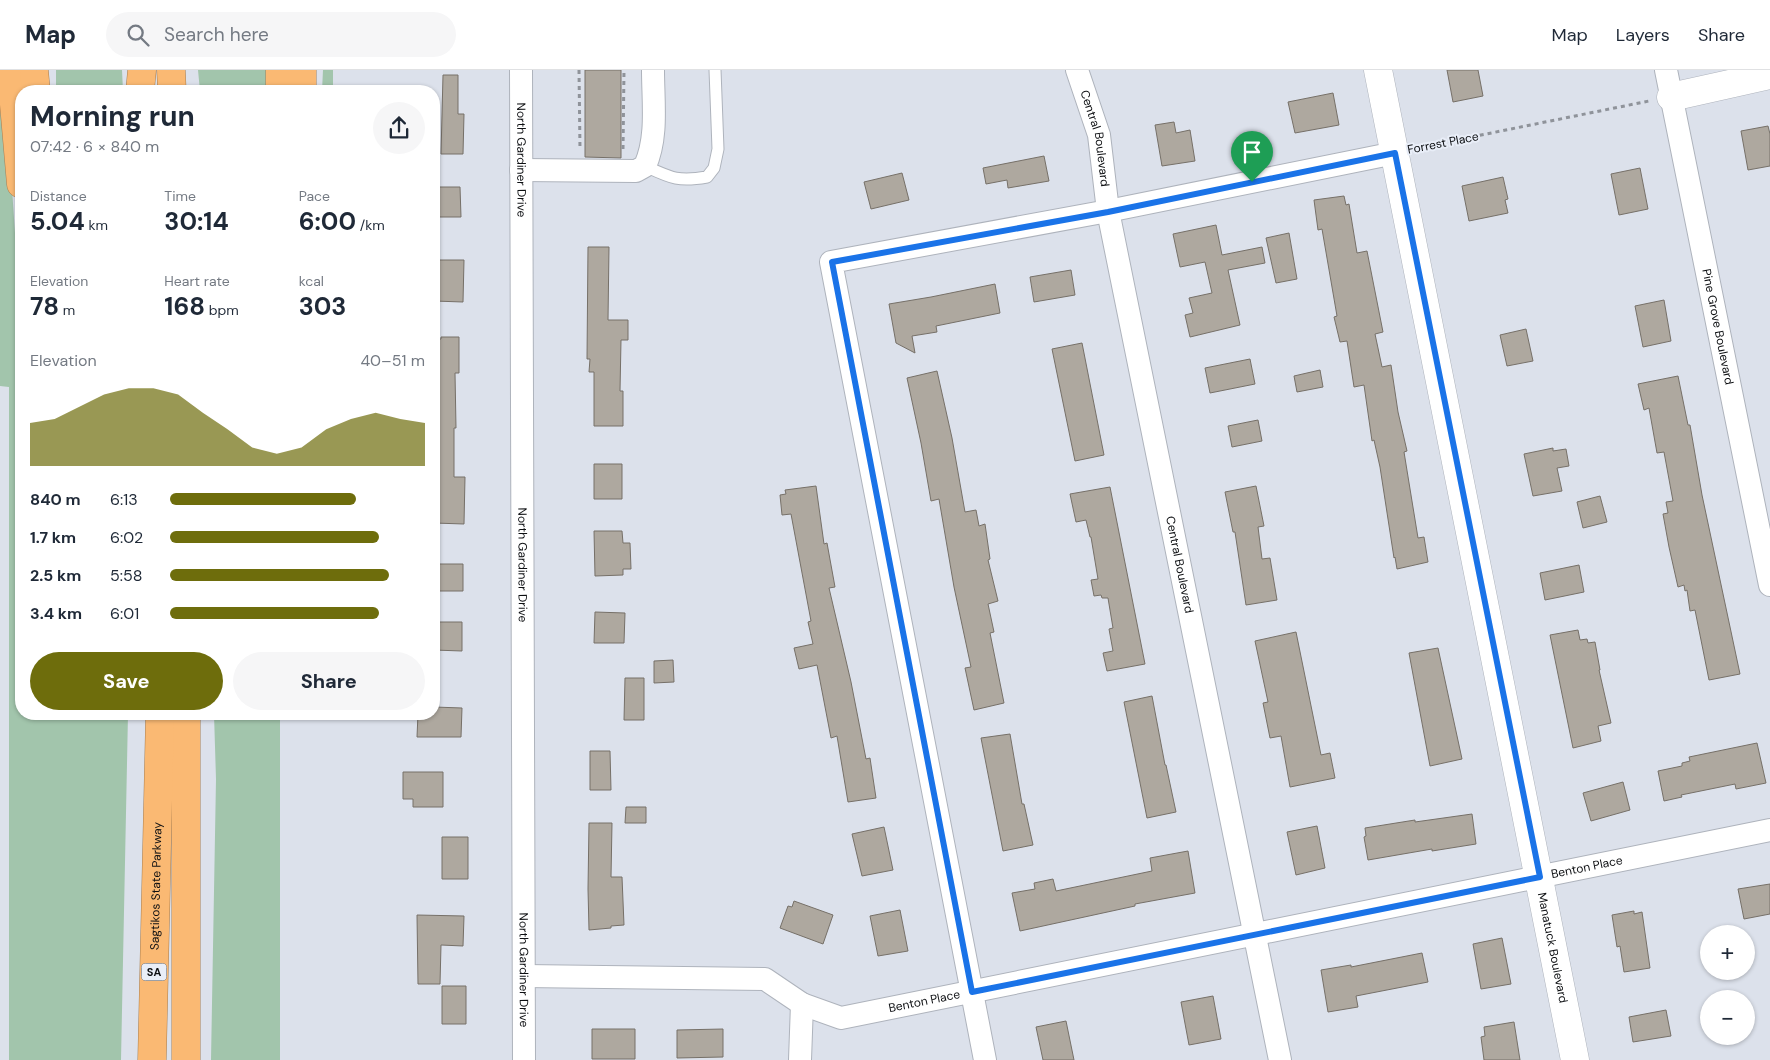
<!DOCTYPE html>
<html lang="en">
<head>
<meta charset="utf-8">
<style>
	body { margin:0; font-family:"DM Sans",sans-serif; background:#f6f6f7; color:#1f2937; height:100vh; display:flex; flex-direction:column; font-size:19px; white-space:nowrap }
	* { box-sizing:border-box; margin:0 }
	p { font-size:16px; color:#747a83 }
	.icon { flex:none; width:28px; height:28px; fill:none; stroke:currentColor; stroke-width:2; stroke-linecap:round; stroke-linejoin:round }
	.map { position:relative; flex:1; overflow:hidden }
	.details { position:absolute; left:15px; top:15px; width:425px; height:635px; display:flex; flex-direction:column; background:#fff; border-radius:20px; box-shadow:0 1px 4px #0004 }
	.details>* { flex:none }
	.fabs { position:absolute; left:1700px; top:855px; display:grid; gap:10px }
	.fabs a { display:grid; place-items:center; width:55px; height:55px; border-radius:50%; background:#fff; box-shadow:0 1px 4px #0004; font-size:25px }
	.pin { position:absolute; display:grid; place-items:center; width:42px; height:42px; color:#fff; margin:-51px -21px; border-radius:50% 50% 50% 0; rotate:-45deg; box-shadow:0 0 5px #0007 }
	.pin .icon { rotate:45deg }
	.round { display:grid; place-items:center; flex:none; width:52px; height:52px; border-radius:26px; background:#f6f6f7 }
	.headline { display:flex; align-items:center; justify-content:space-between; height:85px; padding:0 15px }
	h1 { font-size:28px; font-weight:700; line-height:38px }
	.metrics { display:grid; grid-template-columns:repeat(3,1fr); gap:8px; height:85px; padding:5px 15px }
	.metrics div { display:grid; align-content:center }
	.metrics b { font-size:25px; font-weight:700 }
	.metrics small { font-size:14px; font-weight:400 }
	.metrics p { font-size:14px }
	.chart { height:140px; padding:10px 15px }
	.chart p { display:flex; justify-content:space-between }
	.chart svg { width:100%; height:90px; margin-top:5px; fill:#6e6d0c; opacity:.7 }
	.action { display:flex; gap:10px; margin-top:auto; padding:10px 15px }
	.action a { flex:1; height:58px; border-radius:30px; background:#6e6d0c; color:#fff; font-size:20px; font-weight:700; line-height:58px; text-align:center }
	.action a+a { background:#f6f6f7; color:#1f2937 }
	ul { padding:0 15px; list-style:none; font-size:16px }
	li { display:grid; grid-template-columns:80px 60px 1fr; align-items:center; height:38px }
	li i { height:12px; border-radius:6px; background:#6e6d0c }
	header { display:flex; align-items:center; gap:30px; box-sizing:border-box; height:70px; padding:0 25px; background:#fff; border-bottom:1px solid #e0e1e3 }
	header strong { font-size:24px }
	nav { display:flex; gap:28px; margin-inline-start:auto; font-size:18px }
	.search { width:350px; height:45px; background:#f6f6f7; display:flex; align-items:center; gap:12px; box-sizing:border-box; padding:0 18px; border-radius:28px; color:#747a83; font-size:19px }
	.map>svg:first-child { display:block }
	.green { fill:#a2c5ac }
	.building { fill:#aea89f; stroke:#767068 }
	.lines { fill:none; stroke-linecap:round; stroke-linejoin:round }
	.service-casing { stroke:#aeb3bc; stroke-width:13 }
	.minor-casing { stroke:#aeb3bc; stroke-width:24 }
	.tertiary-casing { stroke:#aeb3bc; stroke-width:29 }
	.motorway-casing { stroke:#a77e51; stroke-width:29 }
	.path { stroke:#8f939a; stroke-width:3; stroke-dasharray:4 4; stroke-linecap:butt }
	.service { stroke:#fff; stroke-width:11 }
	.minor { stroke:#fff; stroke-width:22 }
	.tertiary { stroke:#fff; stroke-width:28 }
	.motorway { stroke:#fab973; stroke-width:28 }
	.route-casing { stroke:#fff; stroke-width:10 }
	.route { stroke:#1a73e8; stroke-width:6 }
	.labels { text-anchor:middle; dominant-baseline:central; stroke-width:4; stroke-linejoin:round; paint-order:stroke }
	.shield { fill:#e9eef8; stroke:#4f5257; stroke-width:1 }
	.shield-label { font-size:11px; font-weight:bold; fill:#0d0f12 }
	.street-label { font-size:12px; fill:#0d0f12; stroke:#e9eef8 }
</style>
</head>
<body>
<header>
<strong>Map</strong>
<div class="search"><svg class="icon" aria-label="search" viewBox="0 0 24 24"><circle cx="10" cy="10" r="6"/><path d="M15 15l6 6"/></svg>Search here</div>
<nav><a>Map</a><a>Layers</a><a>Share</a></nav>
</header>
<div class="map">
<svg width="1770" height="990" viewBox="0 0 1770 990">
	<rect width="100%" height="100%" fill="#dce1eb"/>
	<path class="green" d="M 0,0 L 4,0 L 15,163 L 21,196 L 21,644 L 128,644 L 121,990 L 9,990 L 9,317 L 0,316 Z
		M 56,0 L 122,0 L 123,21 L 56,21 Z
		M 198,0 L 270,0 L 270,21 L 200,21 Z
		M 323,0 L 333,0 L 333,21 L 322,21 Z
		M 214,644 L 280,644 L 280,990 L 211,990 L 216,709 Z"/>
	<path class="building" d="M 585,0 L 621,0 L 621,88 L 585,87 Z
		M 1447,0 L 1478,0 L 1483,26 L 1453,32 Z
		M 443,5 L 458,5 L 458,44 L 464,44 L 463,84 L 441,84 Z
		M 1333,23 L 1339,55 L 1295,63 L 1288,32 Z
		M 1174,52 L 1176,63 L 1190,60 L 1195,91 L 1162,96 L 1155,55 Z
		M 1768,56 L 1770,64 L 1770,96 L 1748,100 L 1741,61 Z
		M 1044,86 L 1049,111 L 1008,118 L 1007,110 L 986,114 L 983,98 Z
		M 1640,98 L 1648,139 L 1619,145 L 1611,104 Z
		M 902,103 L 909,130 L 871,139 L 864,112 Z
		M 1503,107 L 1508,129 L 1505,130 L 1508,143 L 1469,151 L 1462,116 Z
		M 434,117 L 460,117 L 461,147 L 435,147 Z
		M 1344,126 L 1346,135 L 1349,134 L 1357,183 L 1367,181 L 1383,262 L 1375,264 L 1382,297 L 1391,295 L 1398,342 L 1407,381 L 1404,382 L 1418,468 L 1424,467 L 1428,492 L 1397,499 L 1395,487 L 1394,488 L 1380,397 L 1374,370 L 1372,371 L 1364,315 L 1354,317 L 1347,271 L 1340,272 L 1334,247 L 1337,246 L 1322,159 L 1318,160 L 1314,130 Z
		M 1216,155 L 1222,185 L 1262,177 L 1265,193 L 1228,200 L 1240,255 L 1190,267 L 1185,245 L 1193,243 L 1189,228 L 1212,223 L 1205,192 L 1180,197 L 1173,164 Z
		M 1289,163 L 1297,209 L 1276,213 L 1266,168 Z
		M 588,177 L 609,177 L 608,250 L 628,250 L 628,270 L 621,270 L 620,321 L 623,321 L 623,356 L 594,356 L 594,302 L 589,302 L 590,289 L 587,289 Z
		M 434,190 L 464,190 L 463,232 L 434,231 Z
		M 1071,200 L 1075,225 L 1034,232 L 1030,207 Z
		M 995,214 L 1000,243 L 936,256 L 937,262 L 912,266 L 915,283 L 896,273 L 889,234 L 931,227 Z
		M 1664,230 L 1671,271 L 1643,277 L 1635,236 Z
		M 1526,259 L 1533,291 L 1507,296 L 1500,265 Z
		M 441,267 L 459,267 L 459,303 L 455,303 L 456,358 L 454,358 L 454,407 L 465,407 L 464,454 L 434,453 L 434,276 L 436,276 L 436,269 L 441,269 Z
		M 1082,273 L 1104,385 L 1075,391 L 1052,279 Z
		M 1250,289 L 1255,314 L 1210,323 L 1205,298 Z
		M 1320,300 L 1323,317 L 1297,322 L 1294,306 Z
		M 937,301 L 952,368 L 965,442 L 976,440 L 979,456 L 985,454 L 990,489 L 988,490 L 998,531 L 988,534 L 994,562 L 990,563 L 1004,633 L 974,640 L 965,598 L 971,597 L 954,517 L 939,429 L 931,431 L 921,373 L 907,308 Z
		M 1678,306 L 1688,355 L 1690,355 L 1702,425 L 1740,604 L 1709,610 L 1695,540 L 1690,541 L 1687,520 L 1685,521 L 1684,515 L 1678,517 L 1669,477 L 1663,444 L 1668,443 L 1666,432 L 1673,431 L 1664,382 L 1657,383 L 1649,338 L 1644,340 L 1638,314 Z
		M 1258,350 L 1262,371 L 1232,377 L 1228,356 Z
		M 1553,378 L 1553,381 L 1566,379 L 1569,396 L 1557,398 L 1562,421 L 1533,426 L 1524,384 Z
		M 594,394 L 622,394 L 622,429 L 594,429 Z
		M 816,416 L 824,474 L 827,473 L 835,517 L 829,518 L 851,612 L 866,689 L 870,688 L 876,728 L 848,732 L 837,666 L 831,668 L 817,595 L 799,599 L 794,578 L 813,574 L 808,552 L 811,551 L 791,444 L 782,445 L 780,425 L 786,424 L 785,420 Z
		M 1256,416 L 1264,456 L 1258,457 L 1262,489 L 1270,488 L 1277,530 L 1246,535 L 1235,462 L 1233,462 L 1225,422 Z
		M 1110,417 L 1145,594 L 1107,601 L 1103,583 L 1113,581 L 1109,559 L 1113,558 L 1108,528 L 1102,528 L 1101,525 L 1094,526 L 1091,510 L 1098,509 L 1091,467 L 1090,467 L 1086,450 L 1076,452 L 1070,424 Z
		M 1600,426 L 1607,452 L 1583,458 L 1577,432 Z
		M 594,461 L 622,461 L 623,473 L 630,473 L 631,499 L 623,499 L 623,505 L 595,506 Z
		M 434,494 L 463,494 L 463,521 L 434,521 Z
		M 1579,495 L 1584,522 L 1545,530 L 1540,503 Z
		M 595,542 L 625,543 L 624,573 L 594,573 Z
		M 434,552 L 462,552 L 462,581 L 434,580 Z
		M 1578,560 L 1580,570 L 1587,569 L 1588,573 L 1595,572 L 1600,600 L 1599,600 L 1611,653 L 1598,656 L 1601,671 L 1573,678 L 1550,565 Z
		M 1296,562 L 1321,685 L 1330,683 L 1335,708 L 1290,717 L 1281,666 L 1270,668 L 1263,633 L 1268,632 L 1255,571 Z
		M 1438,578 L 1462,689 L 1430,696 L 1409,583 Z
		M 673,590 L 674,612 L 654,613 L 654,591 Z
		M 625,608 L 644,608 L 644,650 L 624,650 Z
		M 1152,626 L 1165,695 L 1166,695 L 1176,742 L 1147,748 L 1124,632 Z
		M 434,637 L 462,638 L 461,667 L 417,667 L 418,644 L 434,644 Z
		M 1010,664 L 1022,734 L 1024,734 L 1033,775 L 1003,781 L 981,668 Z
		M 1757,673 L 1766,713 L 1736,719 L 1735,714 L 1681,725 L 1682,727 L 1664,731 L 1658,701 L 1682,696 L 1682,693 L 1690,691 L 1689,687 Z
		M 590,681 L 610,681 L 611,720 L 590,720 Z
		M 403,702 L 443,702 L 443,737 L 413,737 L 413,729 L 403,729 Z
		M 1623,712 L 1630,740 L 1591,751 L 1583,723 Z
		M 626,737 L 646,737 L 646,753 L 625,753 Z
		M 1472,744 L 1476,774 L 1432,781 L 1432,779 L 1368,790 L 1364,767 L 1366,766 L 1365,758 L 1415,750 L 1415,752 Z
		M 589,753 L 612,753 L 611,807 L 622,807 L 624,855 L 611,856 L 611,858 L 589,860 L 588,819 Z
		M 1317,756 L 1325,798 L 1296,805 L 1287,762 Z
		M 884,757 L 893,800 L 862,806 L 852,764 Z
		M 442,767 L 468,767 L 468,809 L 442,809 Z
		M 1188,781 L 1195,823 L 1135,834 L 1135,836 L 1020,861 L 1012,823 L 1035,819 L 1034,813 L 1053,809 L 1056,821 L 1152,801 L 1150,788 Z
		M 1770,814 L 1770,844 L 1744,849 L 1738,819 Z
		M 794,831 L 833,845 L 823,874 L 780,858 L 788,836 L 792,837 Z
		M 900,840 L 908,881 L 878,886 L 870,846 Z
		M 1634,841 L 1634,844 L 1642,842 L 1650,898 L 1624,902 L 1620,876 L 1617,877 L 1612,845 Z
		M 417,845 L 464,846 L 463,876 L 441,875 L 440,914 L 418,914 Z
		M 1502,868 L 1511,914 L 1481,919 L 1473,874 Z
		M 1422,883 L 1428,912 L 1356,926 L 1358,937 L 1328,942 L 1321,900 L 1351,895 L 1351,897 Z
		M 442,916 L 466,916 L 466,954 L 442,954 Z
		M 1213,926 L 1221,969 L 1189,975 L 1181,932 Z
		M 1666,940 L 1671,966 L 1633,972 L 1629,947 Z
		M 1066,951 L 1074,990 L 1043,990 L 1036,957 Z
		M 1514,952 L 1520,990 L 1484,990 L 1481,967 L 1485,966 L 1484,957 Z
		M 592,959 L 635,959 L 635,989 L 592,989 Z
		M 723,959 L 723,987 L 677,988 L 677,960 Z"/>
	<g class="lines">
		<defs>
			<path id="service" d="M 645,96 C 671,108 678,112 707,107 L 714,98 L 718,79 L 715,0"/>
			<g id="minor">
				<path id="s1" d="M 521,0 L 524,990"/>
				<path id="s2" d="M 1077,0 L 1099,65 L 1108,141 L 1280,990"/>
				<path id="s3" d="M 1666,0 L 1770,515"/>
				<path d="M 521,100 L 636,101 L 645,96 C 658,67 653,32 653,0"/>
				<path id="s4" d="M 524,906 L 765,909 L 802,934 L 841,948 L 1770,760"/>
				<path d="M 800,990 L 802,934"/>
				<path d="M 985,990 L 831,192 L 1108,141 L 1395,83"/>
			</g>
			<g id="tertiary">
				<path id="s5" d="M 1378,0 L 1575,990"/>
				<path d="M 1671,27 L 1770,5"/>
			</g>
			<g id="motorway">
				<path d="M 11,0 L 21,114"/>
				<path d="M 34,0 L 36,21"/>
				<path d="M 171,0 L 172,21"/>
				<path d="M 140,21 L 142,0"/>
				<path d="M 280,21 L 280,0"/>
				<path d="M 302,21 L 302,0"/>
				<path d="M 186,644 L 186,990"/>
				<path id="s6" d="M 152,990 L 160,644"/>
			</g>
		</defs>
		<use href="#service" class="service-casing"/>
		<use href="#minor" class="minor-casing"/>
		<use href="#tertiary" class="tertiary-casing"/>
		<use href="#motorway" class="motorway-casing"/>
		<path class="path" d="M 579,0 L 580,80
			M 1417,78 L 1649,31
			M 623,79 L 624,0"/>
		<use href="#service" class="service"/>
		<use href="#minor" class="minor"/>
		<use href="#tertiary" class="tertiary"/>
		<use href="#motorway" class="motorway"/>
	</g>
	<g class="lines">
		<defs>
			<path id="route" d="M 1395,83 L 1540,807 L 972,922 L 832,192 L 1108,142 Z"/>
		</defs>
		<use href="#route" class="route-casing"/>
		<use href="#route" class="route"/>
	</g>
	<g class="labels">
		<rect class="shield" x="141.5" y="893.5" width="25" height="17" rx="4"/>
		<g class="shield-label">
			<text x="154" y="902">SA</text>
		</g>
		<g class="street-label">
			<text stroke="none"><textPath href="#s2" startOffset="71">Central Boulevard</textPath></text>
			<text transform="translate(1443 73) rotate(-11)">Forrest Place</text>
			<text stroke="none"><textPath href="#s1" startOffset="90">North Gardiner Drive</textPath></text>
			<text stroke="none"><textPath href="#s3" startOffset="262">Pine Grove Boulevard</textPath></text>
			<text stroke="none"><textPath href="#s2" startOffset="506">Central Boulevard</textPath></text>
			<text stroke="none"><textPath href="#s1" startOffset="495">North Gardiner Drive</textPath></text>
			<text stroke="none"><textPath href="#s4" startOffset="1088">Benton Place</textPath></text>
			<text stroke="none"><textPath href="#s6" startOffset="174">Sagtikos State Parkway</textPath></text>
			<text stroke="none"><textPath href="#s5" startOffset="895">Manatuck Boulevard</textPath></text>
			<text stroke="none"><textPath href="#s1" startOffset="900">North Gardiner Drive</textPath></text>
			<text stroke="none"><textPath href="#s4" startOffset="412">Benton Place</textPath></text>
		</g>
	</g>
</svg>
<div class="fabs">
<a>+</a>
<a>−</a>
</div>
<div class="pin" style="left:1252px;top:112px;background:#1e9e55"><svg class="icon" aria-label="arrive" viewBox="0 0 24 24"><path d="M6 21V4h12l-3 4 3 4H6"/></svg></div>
<section class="details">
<div class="headline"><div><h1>Morning run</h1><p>07:42 · 6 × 840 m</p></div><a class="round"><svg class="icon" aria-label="share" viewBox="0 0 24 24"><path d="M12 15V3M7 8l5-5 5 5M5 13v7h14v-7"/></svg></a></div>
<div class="metrics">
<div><p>Distance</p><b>5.04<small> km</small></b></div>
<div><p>Time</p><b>30:14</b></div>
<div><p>Pace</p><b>6:00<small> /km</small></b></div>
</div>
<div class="metrics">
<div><p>Elevation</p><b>78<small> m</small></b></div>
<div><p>Heart rate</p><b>168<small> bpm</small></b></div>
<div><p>kcal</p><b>303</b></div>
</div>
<div class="chart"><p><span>Elevation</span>40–51 m</p>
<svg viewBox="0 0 160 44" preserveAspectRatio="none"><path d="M0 44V23L10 21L20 15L30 9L40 6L50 6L60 9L70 18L80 26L90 35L100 38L110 35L120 26L130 21L140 18L150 21L160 23V44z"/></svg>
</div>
<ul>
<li><b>840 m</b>6:13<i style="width:73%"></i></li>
<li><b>1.7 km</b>6:02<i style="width:82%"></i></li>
<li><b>2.5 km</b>5:58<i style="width:86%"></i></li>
<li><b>3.4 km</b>6:01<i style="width:82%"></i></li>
</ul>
<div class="action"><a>Save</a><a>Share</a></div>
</section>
</div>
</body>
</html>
